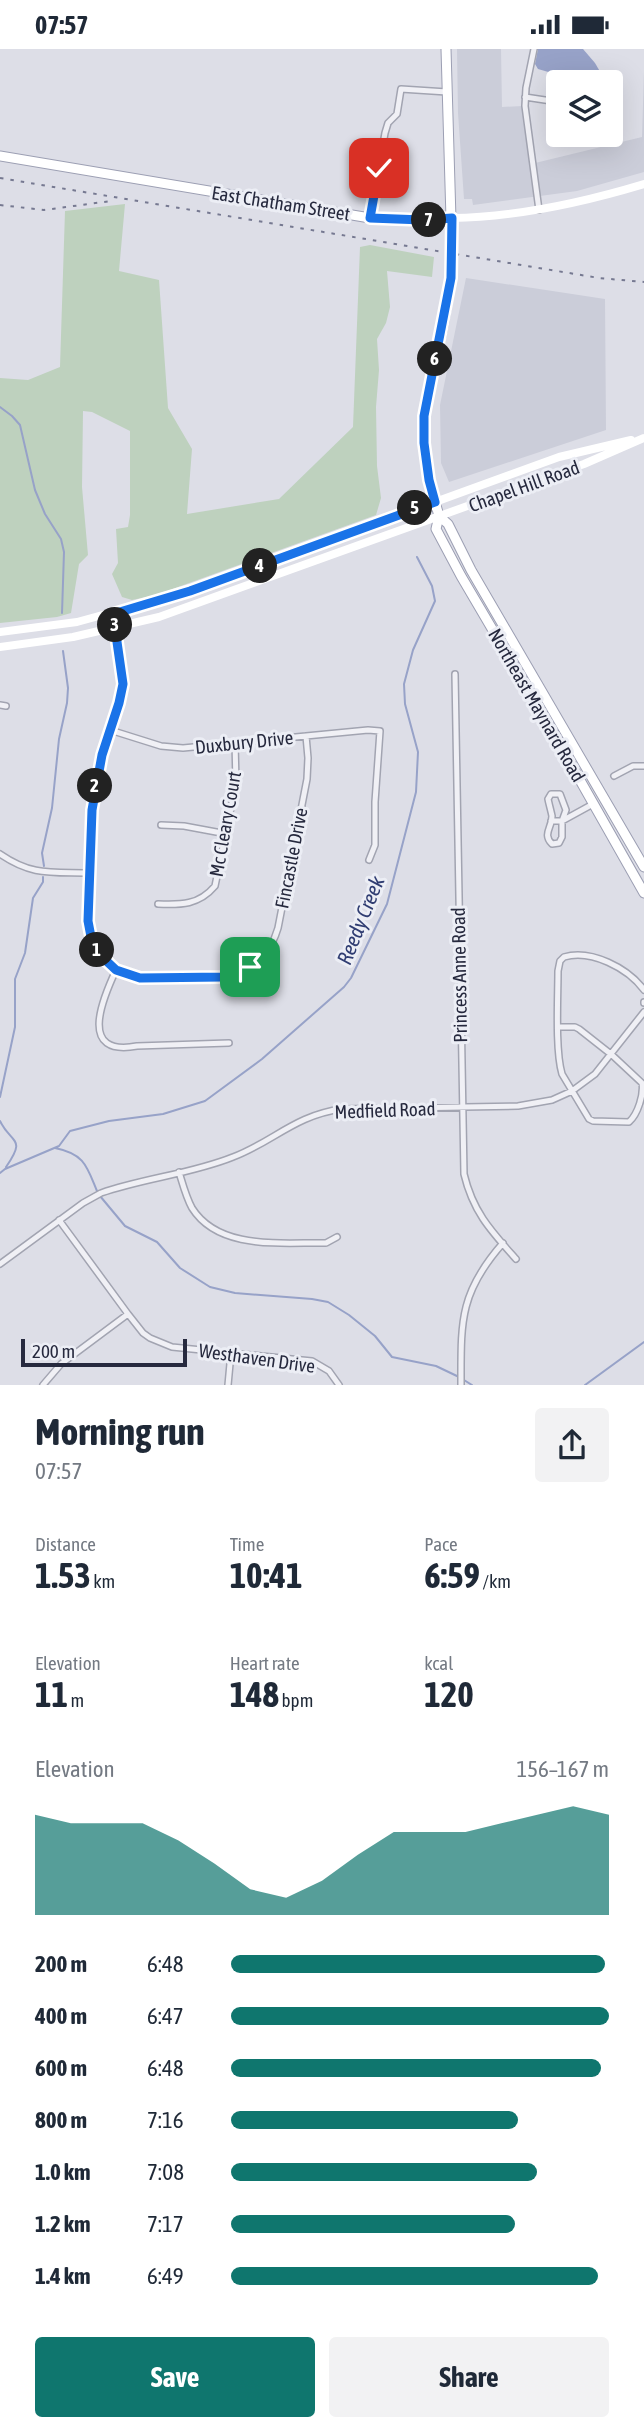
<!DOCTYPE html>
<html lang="en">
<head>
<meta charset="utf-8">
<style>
	body { margin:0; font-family:"Asap Condensed",sans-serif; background:#f2f2f3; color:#1f2937; height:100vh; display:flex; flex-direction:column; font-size:26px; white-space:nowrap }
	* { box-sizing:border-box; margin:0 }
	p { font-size:23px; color:#747a83 }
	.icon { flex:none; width:38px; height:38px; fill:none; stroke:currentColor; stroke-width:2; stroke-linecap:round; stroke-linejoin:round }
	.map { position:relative; height:1336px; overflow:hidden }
	.drawer { display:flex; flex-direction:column; background:#fff; flex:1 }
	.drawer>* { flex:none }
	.tools { position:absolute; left:546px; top:21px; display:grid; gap:14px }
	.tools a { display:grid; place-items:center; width:77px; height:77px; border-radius:7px; background:#fff; box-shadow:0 7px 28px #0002; font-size:35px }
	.scale { position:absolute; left:21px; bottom:18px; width:166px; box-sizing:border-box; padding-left:7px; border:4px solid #26293e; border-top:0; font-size:19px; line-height:24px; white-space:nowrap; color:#26293e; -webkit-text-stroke:5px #eceef5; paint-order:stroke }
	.pin { position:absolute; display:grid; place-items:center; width:60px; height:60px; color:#fff; margin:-30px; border-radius:14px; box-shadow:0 4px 10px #0006 }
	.km { position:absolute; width:35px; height:35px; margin:-18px; border-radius:50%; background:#222; color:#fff; font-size:19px; line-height:35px; text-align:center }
	.round { display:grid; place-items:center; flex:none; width:74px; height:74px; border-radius:7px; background:#f2f2f3 }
	.head { display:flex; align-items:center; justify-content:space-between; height:119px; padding:0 35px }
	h1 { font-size:38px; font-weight:700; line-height:52px }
	.figures { display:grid; grid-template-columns:repeat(3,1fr); gap:10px; height:119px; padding:7px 35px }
	.figures div { display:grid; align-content:center }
	.figures b { font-size:35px; font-weight:700 }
	.figures small { font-size:19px; font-weight:400 }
	.figures p { font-size:19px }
	.chart { height:196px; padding:14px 35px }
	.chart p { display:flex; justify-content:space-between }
	.chart svg { width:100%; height:126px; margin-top:7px; fill:#0f766e; opacity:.7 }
	.button { display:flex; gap:14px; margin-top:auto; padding:14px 35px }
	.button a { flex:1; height:80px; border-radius:7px; background:#0f766e; color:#fff; font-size:28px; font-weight:700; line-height:80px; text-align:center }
	.button a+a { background:#f2f2f3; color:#1f2937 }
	ul { padding:0 35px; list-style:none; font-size:23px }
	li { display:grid; grid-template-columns:112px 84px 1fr; align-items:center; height:52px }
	li i { height:18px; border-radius:9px; background:#0f766e }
	.status { display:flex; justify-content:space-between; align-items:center; height:49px; padding:0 35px; background:#fff; direction:ltr }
	.status svg { height:19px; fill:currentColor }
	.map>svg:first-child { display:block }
	.built { fill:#cbcdd9 }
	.green { fill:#bed1be }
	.water { fill:#97a2c8 }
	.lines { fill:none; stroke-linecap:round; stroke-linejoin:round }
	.stream { stroke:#97a2c8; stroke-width:2 }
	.minor-casing { stroke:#a2a4b1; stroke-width:8 }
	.primary-casing { stroke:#9c9fb3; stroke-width:11 }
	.minor { stroke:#f0f0f5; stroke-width:5 }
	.secondary { stroke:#fff; stroke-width:8 }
	.primary { stroke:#fff; stroke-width:9 }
	.rail { stroke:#767991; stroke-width:2; stroke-dasharray:3.5 7; stroke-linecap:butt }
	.route-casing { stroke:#fff; stroke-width:14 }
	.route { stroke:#1a73e8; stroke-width:9 }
	.labels { text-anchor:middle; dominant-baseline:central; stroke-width:6; stroke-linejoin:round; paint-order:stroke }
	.street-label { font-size:19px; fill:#26293e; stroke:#eceef5 }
	.water-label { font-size:21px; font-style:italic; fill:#303d72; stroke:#eceef5 }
</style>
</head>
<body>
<div class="status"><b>07:57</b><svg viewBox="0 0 49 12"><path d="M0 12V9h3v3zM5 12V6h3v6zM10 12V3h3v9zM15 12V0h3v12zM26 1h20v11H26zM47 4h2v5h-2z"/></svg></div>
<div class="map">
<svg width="644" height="1336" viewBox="0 0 644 1336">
	<rect width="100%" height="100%" fill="#dddee7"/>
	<path class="built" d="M 457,0 L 501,0 L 502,58 L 523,57 L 531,115 L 642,88 L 644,22 L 644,123 L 577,142 L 473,156 L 472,150 L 464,150 L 458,64 Z
		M 466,229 L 605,250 L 606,381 L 449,433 L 441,414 L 440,356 Z"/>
	<path class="green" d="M 125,155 L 119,222 L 159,231 L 168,359 L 192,400 L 187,465 L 279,450 L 353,378 L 360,198 L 370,196 L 434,208 L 432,228 L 387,222 L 390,258 L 386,274 L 377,290 L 379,321 L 376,358 L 377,417 L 381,449 L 376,466 L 156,546 L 132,551 L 122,548 L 112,525 L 118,514 L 116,480 L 128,478 L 130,466 L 130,382 L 92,363 L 83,362 L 82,438 L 88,506 L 79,515 L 71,564 L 57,568 L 0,574 L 0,329 L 28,331 L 60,318 L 65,162 Z"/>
	<path class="water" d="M 538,0 L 583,0 L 595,14 L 606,33 L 583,33 L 538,20 L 535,15 Z"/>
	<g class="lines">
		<path class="stream" d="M 0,358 L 12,367 L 20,376 L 35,441 L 45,465 L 61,490 L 64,503 L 62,564
			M 44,817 L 42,804 L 52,759 L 59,690 L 67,654 L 68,639 L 63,602
			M 0,1048 L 15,978 L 15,930 L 25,904 L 33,849 L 43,833 L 43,828
			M 0,1072 C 11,1095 27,1088 6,1118
			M 55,1099 C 85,1105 87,1118 97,1142
			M 0,1124 L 5,1120 L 59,1097 L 70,1082 L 109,1072 L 163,1065 L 205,1052 L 262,1010 L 344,938 L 351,929 L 387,855 L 416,743 L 418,703 L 405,655 L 404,635 L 413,601 L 435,552 L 432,537 L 417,508
			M 100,1147 L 125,1177 L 157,1193 L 180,1219 L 210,1238 L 235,1244 L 312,1250 L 328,1253 L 349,1266 L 375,1287 L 392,1308 L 436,1317 L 459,1328
			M 464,1331 L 472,1336
			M 585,1336 L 644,1293"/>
		<defs>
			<path id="minor" d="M 534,0 L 526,39 L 525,57 L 539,161
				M 525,48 L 558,53
				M 370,169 L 385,84 L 388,74 L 397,65 L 401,40 L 447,43
				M 113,565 C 116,589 125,614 122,638 C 119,663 107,686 101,710 C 93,744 79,864 93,894 C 113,935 157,930 195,929 C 209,929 225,930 237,925 C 258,917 272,900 278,879 L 307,730 L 308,709 L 306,687
				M 455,625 L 464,1125 C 473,1163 491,1182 516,1210
				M 0,656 L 6,657
				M 110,681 L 161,697 L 183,699 L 368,681 L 380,682 L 375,753 L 375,796 L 369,811
				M 614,727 L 633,717 L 644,717
				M 551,772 L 562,772 L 566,761 L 560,745 L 551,745 L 548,750 C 549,755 551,762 552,767 C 552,779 542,785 552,795 L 559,794 L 562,788 L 562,772 L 593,755
				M 161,776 L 184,777 L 227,785
				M 0,805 C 32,827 51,823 88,824
				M 158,855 C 181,856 199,856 215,837 L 236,734 L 235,693
				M 116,921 C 102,951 78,1008 137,997 L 229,994
				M 644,953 L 644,954
				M 559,978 L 575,978 L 579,980 L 612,1006 L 642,1034 C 644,1045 638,1065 629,1073 L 593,1072 L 589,1070 L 562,1025 C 555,1001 558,948 558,922 L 560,912 L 564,908 C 591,900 628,919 644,941
				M 179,1123 C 183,1136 186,1148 192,1159 C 219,1202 283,1193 326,1194 L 337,1188
				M 59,1171 L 128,1265 L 143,1284 L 150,1289 L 172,1298 L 312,1312 L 329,1322 L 339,1336
				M 0,1215 L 83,1154 L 101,1144 C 144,1129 191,1125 233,1108 C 273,1093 295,1066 342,1060 L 518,1057 L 552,1051 L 572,1042 L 595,1025 L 644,963
				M 43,1336 L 61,1315 L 128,1265
				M 228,1336 L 231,1304
				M 461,1336 C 461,1273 459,1244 503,1194"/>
			<path id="primary" d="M 446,0 L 452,204 L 451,229 L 444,272 L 424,367 L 424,394 L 429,431 L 439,467 L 436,480 L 461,527 L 551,680 L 644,844
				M 0,107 L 370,169 L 423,171 L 452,169
				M 439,467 L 448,475 L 471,521 L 644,818"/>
		</defs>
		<use href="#minor" class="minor-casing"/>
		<use href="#primary" class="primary-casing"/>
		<use href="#minor" class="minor"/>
		<path class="secondary" d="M 452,169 C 518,168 581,154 644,135
			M 0,583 L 77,573 L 190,542 L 559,408 L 631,391
			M 0,598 L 73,588 L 159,568 L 584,415 L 644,389"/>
		<use href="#primary" class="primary"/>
		<path class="rail" d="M 0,129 L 599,229 L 644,233
			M 0,156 L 44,161 L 111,152"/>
	</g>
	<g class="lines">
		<defs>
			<path id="route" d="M 250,918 L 239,925 L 223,928 L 140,929 L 116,921 L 99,905 L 92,893 L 88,872 L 92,761 L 102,706 L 119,654 L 123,635 L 113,565 L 190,542 L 435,453 L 429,431 L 424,394 L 424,367 L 451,229 L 452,169 L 423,171 L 370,169 L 379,119"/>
		</defs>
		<use href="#route" class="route-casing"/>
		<use href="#route" class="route"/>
	</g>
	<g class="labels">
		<g class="street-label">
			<text transform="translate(281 154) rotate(9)">East Chatham Street</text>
			<text transform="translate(524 437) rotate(-20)">Chapel Hill Road</text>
			<text transform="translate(537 656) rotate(60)">Northeast Maynard Road</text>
			<text transform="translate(244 693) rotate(-6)">Duxbury Drive</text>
			<text transform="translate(225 775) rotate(-80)">Mc Cleary Court</text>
			<text transform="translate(291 809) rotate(-79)">Fincastle Drive</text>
			<text transform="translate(459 926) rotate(-91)">Princess Anne Road</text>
			<text transform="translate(385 1061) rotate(-2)">Medfield Road</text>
			<text transform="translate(257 1309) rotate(8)">Westhaven Drive</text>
		</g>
		<g class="water-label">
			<text transform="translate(360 871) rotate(-68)">Reedy Creek</text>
		</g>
	</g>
</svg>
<div class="tools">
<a><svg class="icon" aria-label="layers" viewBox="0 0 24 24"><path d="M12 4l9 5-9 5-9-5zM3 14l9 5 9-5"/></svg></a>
</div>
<div class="scale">200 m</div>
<div class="pin" style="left:250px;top:918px;background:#1e9e55"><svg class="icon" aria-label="arrive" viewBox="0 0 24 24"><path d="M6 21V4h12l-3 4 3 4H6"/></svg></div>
<div class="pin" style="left:379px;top:119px;background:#d93025"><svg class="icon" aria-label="check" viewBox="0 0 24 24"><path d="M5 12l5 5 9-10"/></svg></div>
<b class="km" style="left:97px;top:901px">1</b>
<b class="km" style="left:95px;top:737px">2</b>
<b class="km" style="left:115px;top:576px">3</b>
<b class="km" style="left:260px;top:517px">4</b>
<b class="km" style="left:415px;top:459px">5</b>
<b class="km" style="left:435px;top:310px">6</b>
<b class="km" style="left:429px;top:171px">7</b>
</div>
<section class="drawer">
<div class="head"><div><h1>Morning run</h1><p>07:57</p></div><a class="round"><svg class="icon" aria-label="share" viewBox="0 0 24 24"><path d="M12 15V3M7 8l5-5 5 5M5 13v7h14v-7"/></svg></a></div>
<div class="figures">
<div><p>Distance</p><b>1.53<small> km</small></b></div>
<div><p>Time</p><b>10:41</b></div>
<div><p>Pace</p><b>6:59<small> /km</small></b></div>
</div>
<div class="figures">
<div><p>Elevation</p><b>11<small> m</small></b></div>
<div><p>Heart rate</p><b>148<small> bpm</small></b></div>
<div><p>kcal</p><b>120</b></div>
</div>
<div class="chart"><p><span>Elevation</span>156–167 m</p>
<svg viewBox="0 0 160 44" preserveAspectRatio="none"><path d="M0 44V9L10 12L20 12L30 12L40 18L50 26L60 35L70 38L80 32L90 23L100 15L110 15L120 15L130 12L140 9L150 6L160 9V44z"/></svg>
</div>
<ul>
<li><b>200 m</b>6:48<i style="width:99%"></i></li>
<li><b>400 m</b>6:47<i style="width:100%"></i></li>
<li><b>600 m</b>6:48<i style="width:98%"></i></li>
<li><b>800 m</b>7:16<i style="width:76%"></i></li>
<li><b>1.0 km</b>7:08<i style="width:81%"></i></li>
<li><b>1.2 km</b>7:17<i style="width:75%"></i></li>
<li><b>1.4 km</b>6:49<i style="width:97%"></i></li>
</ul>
<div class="button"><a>Save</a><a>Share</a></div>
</section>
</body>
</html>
